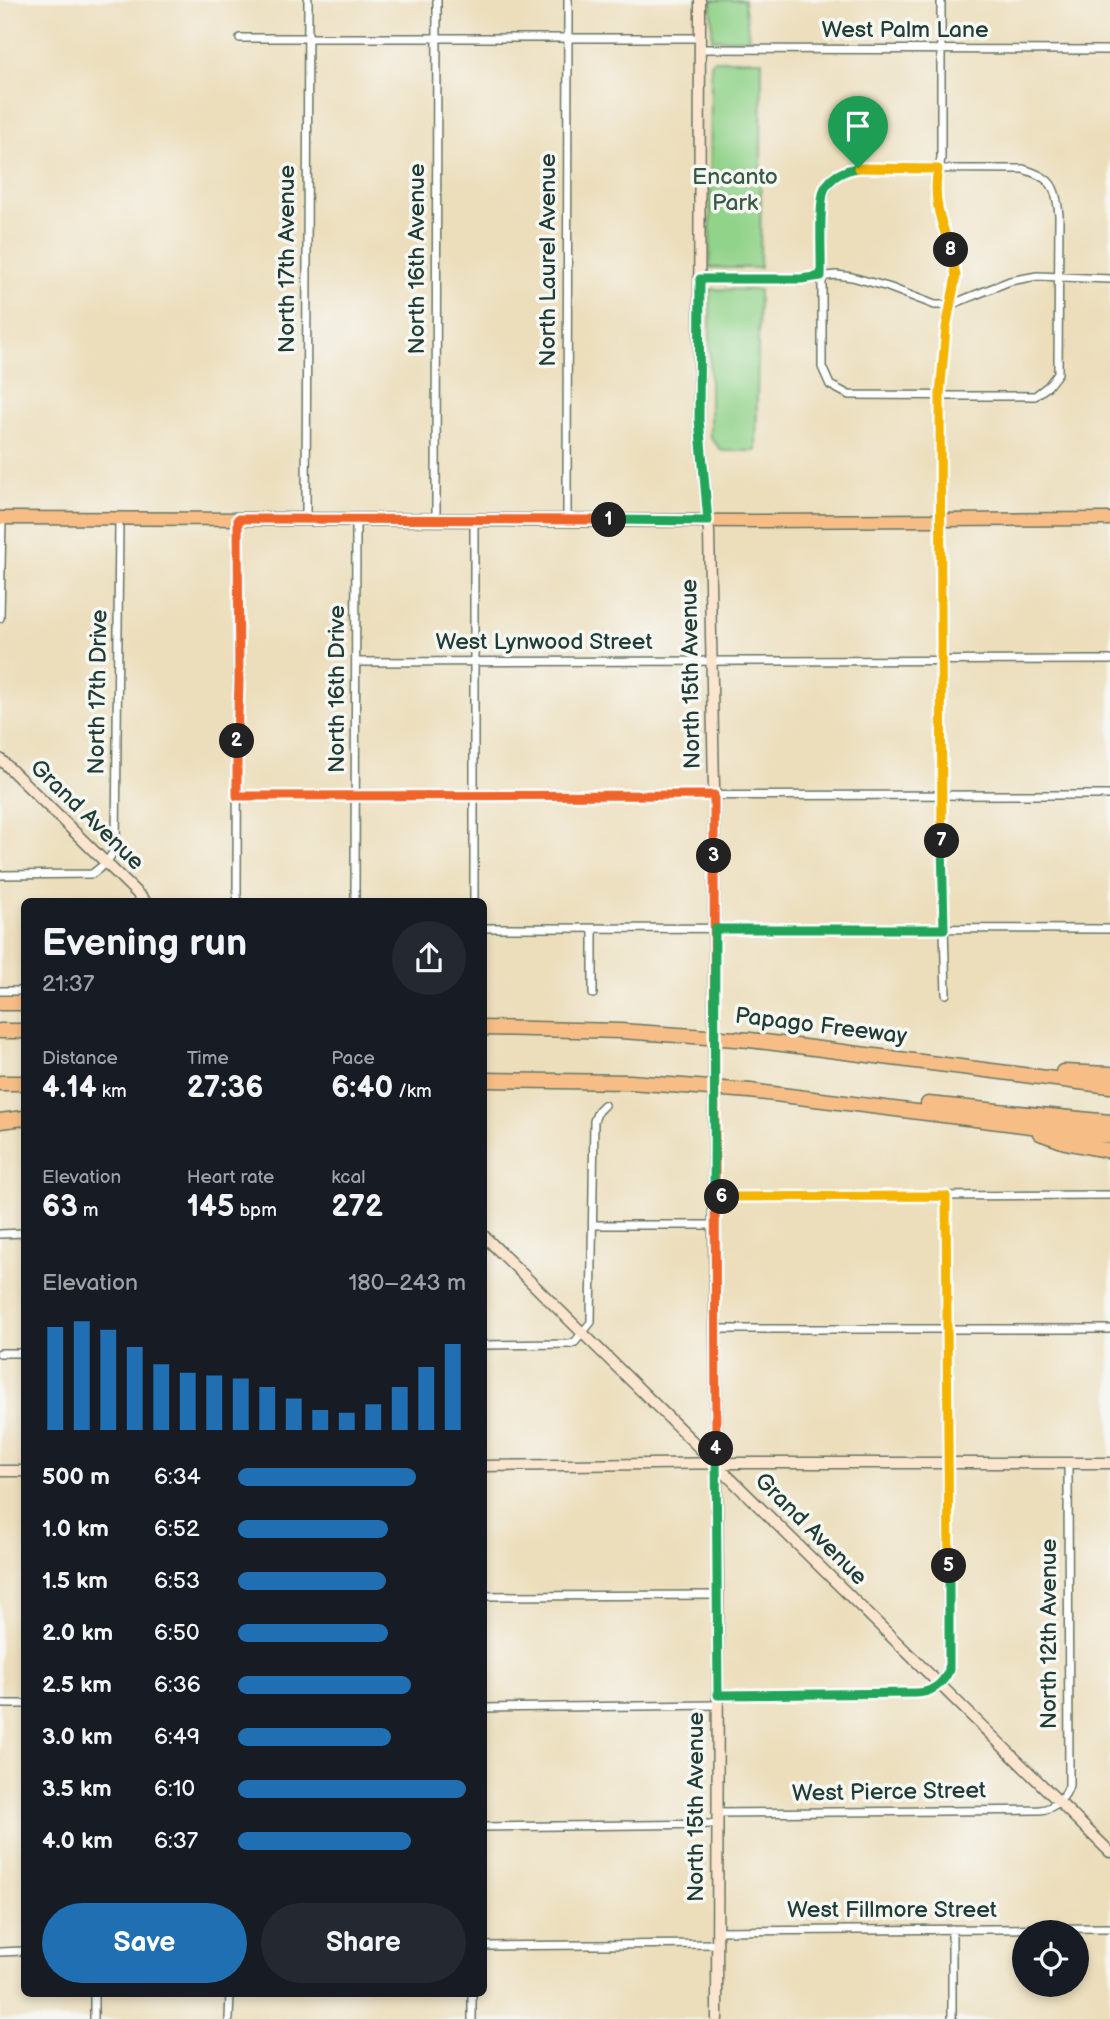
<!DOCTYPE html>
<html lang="en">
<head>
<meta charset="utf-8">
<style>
	body { margin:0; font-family:"Balsamiq Sans",sans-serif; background:#242831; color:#f1f3f6; height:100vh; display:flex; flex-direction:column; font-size:26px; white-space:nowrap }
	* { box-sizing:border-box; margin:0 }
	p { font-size:23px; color:#9ea1a6 }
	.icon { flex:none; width:38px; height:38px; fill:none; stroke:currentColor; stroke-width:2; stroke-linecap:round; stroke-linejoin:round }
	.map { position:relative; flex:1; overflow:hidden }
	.side { position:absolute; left:21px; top:898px; width:466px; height:1099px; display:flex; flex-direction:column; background:#171b24; border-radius:10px; box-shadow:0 4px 10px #0003 }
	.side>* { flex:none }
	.controls { position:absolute; left:1012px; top:1920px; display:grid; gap:14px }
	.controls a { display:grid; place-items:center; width:77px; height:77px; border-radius:50%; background:#171b24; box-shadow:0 4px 10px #0003; font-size:35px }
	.pin { position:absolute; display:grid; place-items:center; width:60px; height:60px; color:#fff; margin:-72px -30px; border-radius:50% 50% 50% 0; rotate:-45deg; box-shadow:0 0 7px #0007 }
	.pin .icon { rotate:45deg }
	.km { position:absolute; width:35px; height:35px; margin:-18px; border-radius:50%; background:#222; color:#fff; font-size:19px; line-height:35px; text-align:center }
	.round { display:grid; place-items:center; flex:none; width:74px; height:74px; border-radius:37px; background:#242831 }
	.headline { display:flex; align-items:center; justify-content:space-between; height:119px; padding:0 21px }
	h1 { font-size:38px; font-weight:600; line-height:52px }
	.stats { display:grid; grid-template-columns:repeat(3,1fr); gap:10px; height:119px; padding:7px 21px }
	.stats div { display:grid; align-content:center }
	.stats b { font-size:30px; font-weight:600 }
	.stats small { font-size:19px; font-weight:400 }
	.stats p { font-size:19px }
	.chart { height:196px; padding:14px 21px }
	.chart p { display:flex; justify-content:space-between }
	.chart svg { width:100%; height:126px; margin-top:7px; stroke:#1f6fb2; stroke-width:6 }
	.cta { display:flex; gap:14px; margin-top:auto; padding:14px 21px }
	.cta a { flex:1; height:80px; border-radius:42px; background:#1f6fb2; color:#fff; font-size:28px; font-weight:600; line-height:80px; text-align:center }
	.cta a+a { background:#242831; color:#f1f3f6 }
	ul { padding:0 21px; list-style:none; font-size:23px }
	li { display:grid; grid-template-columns:112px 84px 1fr; align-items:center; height:52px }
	li i { height:18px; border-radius:9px; background:#1f6fb2 }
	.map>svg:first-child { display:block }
	.green { fill:#92d38a; stroke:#58885f; stroke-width:2 }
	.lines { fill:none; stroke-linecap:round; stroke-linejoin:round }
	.street-casing { stroke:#677563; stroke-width:10 }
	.secondary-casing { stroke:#677563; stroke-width:13 }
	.primary-casing { stroke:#677563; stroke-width:15 }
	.highway-casing { stroke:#677563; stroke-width:17 }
	.street { stroke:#fff; stroke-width:7 }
	.secondary { stroke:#fbe5cf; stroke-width:10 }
	.primary { stroke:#f6be86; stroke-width:12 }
	.highway { stroke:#f6be86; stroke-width:14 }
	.highway-bridge-casing { stroke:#677563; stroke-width:17; stroke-linecap:butt }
	.highway-bridge { stroke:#f6be86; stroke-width:14 }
	.split-1-casing { stroke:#fff; stroke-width:14 }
	.split-2-casing { stroke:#fff; stroke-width:14 }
	.split-3-casing { stroke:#fff; stroke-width:14 }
	.split-4-casing { stroke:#fff; stroke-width:14 }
	.split-5-casing { stroke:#fff; stroke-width:14 }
	.split-6-casing { stroke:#fff; stroke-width:14 }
	.split-7-casing { stroke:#fff; stroke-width:14 }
	.split-8-casing { stroke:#fff; stroke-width:14 }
	.split-9-casing { stroke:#fff; stroke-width:14 }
	.split-1 { stroke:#22a559; stroke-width:9 }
	.split-2 { stroke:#f0652b; stroke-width:9 }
	.split-3 { stroke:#f0652b; stroke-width:9 }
	.split-4 { stroke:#f0652b; stroke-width:9 }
	.split-5 { stroke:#22a559; stroke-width:9 }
	.split-6 { stroke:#f5b400; stroke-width:9 }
	.split-7 { stroke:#22a559; stroke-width:9 }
	.split-8 { stroke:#f5b400; stroke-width:9 }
	.split-9 { stroke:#f5b400; stroke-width:9 }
	.labels { text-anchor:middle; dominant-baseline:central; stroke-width:7; stroke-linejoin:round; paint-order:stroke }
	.street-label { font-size:23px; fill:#1f3d34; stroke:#f6f6f2 }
	.park-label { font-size:23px; fill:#365b45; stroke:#f6f6f2 }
</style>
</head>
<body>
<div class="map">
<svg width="1110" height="2019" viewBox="0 0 1110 2019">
	<rect width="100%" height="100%" fill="#f6f6f2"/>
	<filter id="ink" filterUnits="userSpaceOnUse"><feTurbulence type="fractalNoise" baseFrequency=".0143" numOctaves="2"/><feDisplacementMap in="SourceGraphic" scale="14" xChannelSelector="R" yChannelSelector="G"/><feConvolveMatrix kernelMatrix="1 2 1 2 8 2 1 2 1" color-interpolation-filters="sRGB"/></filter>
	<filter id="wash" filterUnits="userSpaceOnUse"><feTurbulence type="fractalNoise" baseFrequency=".00686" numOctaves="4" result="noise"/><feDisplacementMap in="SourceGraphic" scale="28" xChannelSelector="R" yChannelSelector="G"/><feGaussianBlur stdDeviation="1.57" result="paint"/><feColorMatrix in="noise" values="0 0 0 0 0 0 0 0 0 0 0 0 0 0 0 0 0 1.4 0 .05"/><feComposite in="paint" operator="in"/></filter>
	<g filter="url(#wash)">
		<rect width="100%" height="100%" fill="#ecdebb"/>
		<path class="green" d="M 712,0 L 744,0 L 749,39 L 712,39 Z
			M 714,60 L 762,60 L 760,268 L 710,268 L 711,63 Z
			M 710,289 L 759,290 L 756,451 L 722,451 L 710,437 Z"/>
	</g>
	<g filter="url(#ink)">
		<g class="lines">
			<defs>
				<path id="street" d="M 941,0 L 941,158 L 935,191 L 939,218 L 951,251 L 955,277 L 946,328 L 940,395 L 942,861 L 946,994
					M 240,38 L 700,38
					M 700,49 L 1110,50
					M 858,168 L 1023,169 C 1051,178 1056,184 1059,215 L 1058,373 L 1048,386 L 1035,396 L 849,395 L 830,385 L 822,367 L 822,204 C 825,183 837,172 858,168 Z
					M 700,279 L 801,279 L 836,275 L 852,277 L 888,287 L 935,305 L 950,305 L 1010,281 L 1037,276 L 1110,279
					M 306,519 L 308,0
					M 436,519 L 437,0
					M 474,519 L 474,901
					M 567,520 L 568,0
					M 0,618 L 2,518
					M 356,662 L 1110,660
					M 237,796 L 1110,795
					M 0,875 L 92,874 L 106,863 L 116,848 L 119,519
					M 237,901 L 238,519
					M 355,901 L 356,519
					M 483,928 L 1110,929
					M 0,991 L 24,991
					M 593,994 L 593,929
					M 714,1197 L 1110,1195
					M 594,1225 L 714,1225
					M 0,1234 L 24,1233
					M 716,1329 L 1110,1329
					M 483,1345 L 570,1344 L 575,1342 L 591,1322 L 594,1121 L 598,1111 L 604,1105
					M 0,1353 L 24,1353
					M 483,1596 L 718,1595
					M 718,1695 L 924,1693 L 934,1689 L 948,1674 L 946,1196
					M 4,1704 L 24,1704
					M 483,1708 L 718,1705
					M 717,1813 L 1040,1810 C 1053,1809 1066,1798 1069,1785 L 1068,1463
					M 483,1827 L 717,1824
					M 952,1929 L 952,2019
					M 717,1931 L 1110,1928
					M 483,1946 L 717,1944
					M 0,1952 L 24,1951
					M 472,1993 L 472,2019
					M 94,2019 L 94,1993
					M 229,2019 L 230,1993"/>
				<path id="secondary" d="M 700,0 L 699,420 L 709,532 L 714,788 L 714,1225 L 718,1595 L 717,2019
					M 0,759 L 145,901
					M 483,1235 L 1110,1852
					M 483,1466 L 739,1463 L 1110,1463
					M 0,1471 L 24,1471"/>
				<path id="primary" d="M 0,518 L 758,521 L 1110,519"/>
				<path id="highway" d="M 0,1003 L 24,1003
					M 0,1031 L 24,1031
					M 750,1040 L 1110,1086
					M 1063,1072 L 1110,1074
					M 0,1083 L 24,1083
					M 750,1091 L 1110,1136
					M 928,1104 L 1110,1122
					M 0,1121 L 24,1118
					M 1040,1133 L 1065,1142 L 1110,1151"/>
			</defs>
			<use href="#street" class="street-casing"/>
			<use href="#secondary" class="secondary-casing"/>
			<use href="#primary" class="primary-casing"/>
			<use href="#highway" class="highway-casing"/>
			<use href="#street" class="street"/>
			<use href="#secondary" class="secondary"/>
			<use href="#primary" class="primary"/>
			<use href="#highway" class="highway"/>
			<defs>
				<path id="highway-bridge" d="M 483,1028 L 621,1031 L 750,1040
					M 483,1080 L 630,1082 L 750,1091"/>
			</defs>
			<use href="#highway-bridge" class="highway-bridge-casing"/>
			<use href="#highway-bridge" class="highway-bridge"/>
		</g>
	</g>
	<g class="lines" filter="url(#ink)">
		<defs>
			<path id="split-1" d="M 609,520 L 708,521 L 699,419 L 700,279 L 801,279 L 821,276 C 822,259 818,200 825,188 C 832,176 845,170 858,168"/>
			<path id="split-2" d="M 237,741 L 239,682 L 238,519 L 609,520"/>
			<path id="split-3" d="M 237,741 L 237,796 L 714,795 L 714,856"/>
			<path id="split-4" d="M 714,856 L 716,1449"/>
			<path id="split-5" d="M 716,1449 L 718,1695 L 915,1693 C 931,1693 943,1684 949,1670 L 949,1566"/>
			<path id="split-6" d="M 722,1197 L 946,1196 L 949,1566"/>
			<path id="split-7" d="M 722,1197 L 714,1197 L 715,929 L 944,929 L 942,841"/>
			<path id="split-8" d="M 942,841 L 940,395 L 946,328 L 956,276 L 951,250"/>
			<path id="split-9" d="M 858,168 L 938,169 C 932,198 941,223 951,250"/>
		</defs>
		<use href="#split-1" class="split-1-casing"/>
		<use href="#split-2" class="split-2-casing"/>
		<use href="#split-3" class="split-3-casing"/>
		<use href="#split-4" class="split-4-casing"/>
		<use href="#split-5" class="split-5-casing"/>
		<use href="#split-6" class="split-6-casing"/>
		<use href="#split-7" class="split-7-casing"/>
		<use href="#split-8" class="split-8-casing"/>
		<use href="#split-9" class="split-9-casing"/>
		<use href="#split-1" class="split-1"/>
		<use href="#split-2" class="split-2"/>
		<use href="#split-3" class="split-3"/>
		<use href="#split-4" class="split-4"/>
		<use href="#split-5" class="split-5"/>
		<use href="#split-6" class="split-6"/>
		<use href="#split-7" class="split-7"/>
		<use href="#split-8" class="split-8"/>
		<use href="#split-9" class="split-9"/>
	</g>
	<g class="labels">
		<g class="street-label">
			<text x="905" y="30">West Palm Lane</text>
			<text transform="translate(287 259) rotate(-90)">North 17th Avenue</text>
			<text transform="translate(417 259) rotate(-90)">North 16th Avenue</text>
			<text transform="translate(548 260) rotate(-90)">North Laurel Avenue</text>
			<text x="544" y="642">West Lynwood Street</text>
			<text transform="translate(691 674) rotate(-91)">North 15th Avenue</text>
			<text transform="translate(337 689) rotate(-90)">North 16th Drive</text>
			<text transform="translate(98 692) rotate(-89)">North 17th Drive</text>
			<text transform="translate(87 815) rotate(44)">Grand Avenue</text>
			<text transform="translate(821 1026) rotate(7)">Papago Freeway</text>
			<text transform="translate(811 1529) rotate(45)">Grand Avenue</text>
			<text transform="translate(1049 1634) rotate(-90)">North 12th Avenue</text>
			<text transform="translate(889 1792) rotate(-1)">West Pierce Street</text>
			<text transform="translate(696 1807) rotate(-90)">North 15th Avenue</text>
			<text x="892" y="1910">West Fillmore Street</text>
		</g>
		<g class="park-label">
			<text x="735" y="177">Encanto<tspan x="735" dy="26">Park</tspan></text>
		</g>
	</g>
</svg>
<div class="controls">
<a><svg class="icon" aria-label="locate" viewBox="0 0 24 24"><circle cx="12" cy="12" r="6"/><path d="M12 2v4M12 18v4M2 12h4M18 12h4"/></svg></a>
</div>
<div class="pin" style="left:858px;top:168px;background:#1e9e55"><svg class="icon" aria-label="arrive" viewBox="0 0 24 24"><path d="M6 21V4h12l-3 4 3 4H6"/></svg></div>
<b class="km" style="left:609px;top:520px">1</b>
<b class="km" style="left:237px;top:741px">2</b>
<b class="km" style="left:714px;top:856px">3</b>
<b class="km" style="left:716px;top:1449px">4</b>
<b class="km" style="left:949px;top:1566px">5</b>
<b class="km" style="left:722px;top:1197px">6</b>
<b class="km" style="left:942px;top:841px">7</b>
<b class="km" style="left:951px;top:250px">8</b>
<section class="side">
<div class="headline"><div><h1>Evening run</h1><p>21:37</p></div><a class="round"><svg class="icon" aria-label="share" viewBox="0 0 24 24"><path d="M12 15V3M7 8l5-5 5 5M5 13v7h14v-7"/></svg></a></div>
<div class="stats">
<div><p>Distance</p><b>4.14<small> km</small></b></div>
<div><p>Time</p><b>27:36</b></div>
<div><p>Pace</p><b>6:40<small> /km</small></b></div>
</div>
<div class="stats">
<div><p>Elevation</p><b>63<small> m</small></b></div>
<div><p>Heart rate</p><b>145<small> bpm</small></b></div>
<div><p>kcal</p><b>272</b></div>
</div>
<div class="chart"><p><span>Elevation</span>180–243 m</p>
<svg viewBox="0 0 160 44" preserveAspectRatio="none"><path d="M5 44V8M15 44V6M25 44V9M35 44V15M45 44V21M55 44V24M65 44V25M75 44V26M85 44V29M95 44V33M105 44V37M115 44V38M125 44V35M135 44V29M145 44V22M155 44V14"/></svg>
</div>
<ul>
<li><b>500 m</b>6:34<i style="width:78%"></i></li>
<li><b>1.0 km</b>6:52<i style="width:66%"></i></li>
<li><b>1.5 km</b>6:53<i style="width:65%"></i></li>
<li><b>2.0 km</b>6:50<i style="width:66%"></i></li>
<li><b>2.5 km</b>6:36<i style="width:76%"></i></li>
<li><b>3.0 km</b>6:49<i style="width:67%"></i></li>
<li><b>3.5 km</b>6:10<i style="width:100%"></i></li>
<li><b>4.0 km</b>6:37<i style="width:76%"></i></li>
</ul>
<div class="cta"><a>Save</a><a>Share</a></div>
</section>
</div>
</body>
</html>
